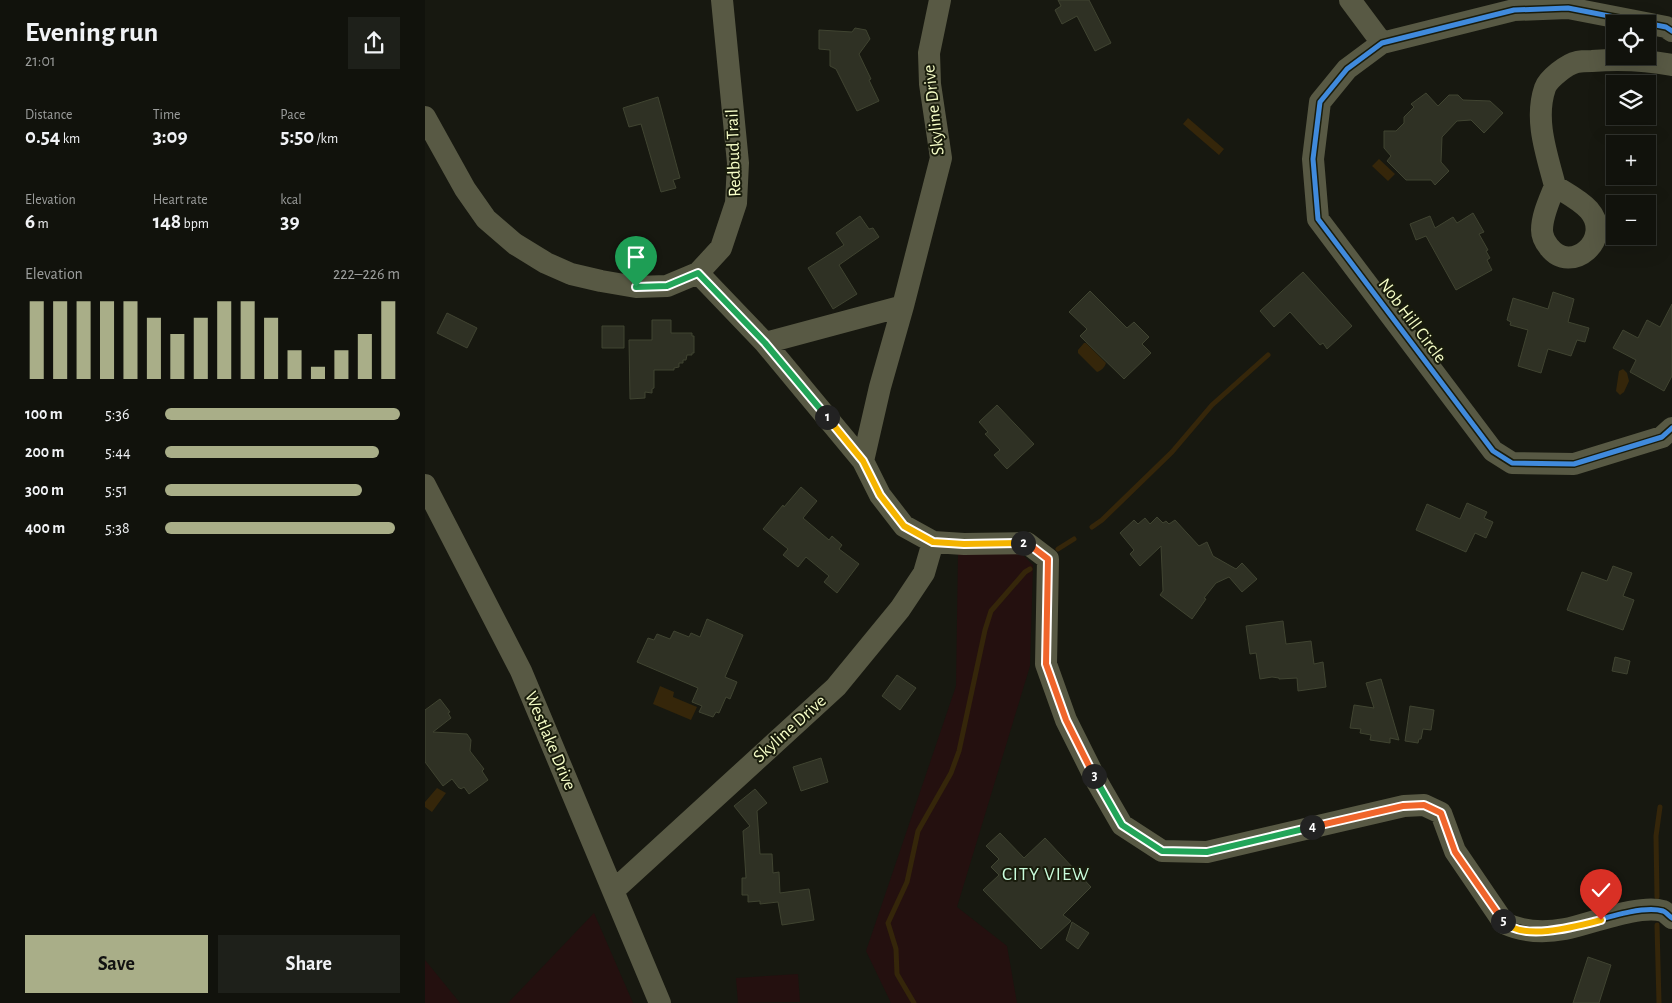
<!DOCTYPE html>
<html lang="en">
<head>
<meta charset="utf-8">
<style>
	body { margin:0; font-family:"Alegreya Sans",sans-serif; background:#1e201a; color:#f1f3f6; height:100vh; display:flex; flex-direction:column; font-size:19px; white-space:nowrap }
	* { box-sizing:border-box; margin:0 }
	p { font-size:16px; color:#9c9e9d }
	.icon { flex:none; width:28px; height:28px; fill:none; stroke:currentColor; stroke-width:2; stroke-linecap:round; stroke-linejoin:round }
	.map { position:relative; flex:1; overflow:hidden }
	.details { display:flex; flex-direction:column; background:#11120c; width:425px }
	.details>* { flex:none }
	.controls { position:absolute; left:1181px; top:15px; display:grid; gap:10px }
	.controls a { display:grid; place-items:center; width:50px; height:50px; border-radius:0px; background:#11120c; box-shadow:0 5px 20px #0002,0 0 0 1px #30322d; font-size:25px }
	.pin { position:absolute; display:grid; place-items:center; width:42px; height:42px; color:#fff; margin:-51px -21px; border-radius:50% 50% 50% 0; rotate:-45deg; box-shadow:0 0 5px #0007 }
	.pin .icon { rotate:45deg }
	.km { position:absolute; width:25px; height:25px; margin:-12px; border-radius:50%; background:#222; color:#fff; font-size:14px; line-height:25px; text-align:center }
	.round { display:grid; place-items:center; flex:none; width:52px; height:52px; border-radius:0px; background:#1e201a }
	.headline { display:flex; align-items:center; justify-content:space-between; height:85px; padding:0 25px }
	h1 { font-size:28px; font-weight:600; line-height:38px }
	.metrics { display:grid; grid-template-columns:repeat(3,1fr); gap:8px; height:85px; padding:5px 25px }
	.metrics div { display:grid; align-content:center }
	.metrics b { font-size:21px; font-weight:600 }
	.metrics small { font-size:14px; font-weight:400 }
	.metrics p { font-size:14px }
	.chart { height:140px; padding:10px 25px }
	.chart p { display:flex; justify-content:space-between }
	.chart svg { width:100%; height:90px; margin-top:5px; stroke:#a9ae88; stroke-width:6 }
	.button { display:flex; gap:10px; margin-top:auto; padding:10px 25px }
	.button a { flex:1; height:58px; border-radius:0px; background:#a9ae88; color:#111; font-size:20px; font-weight:600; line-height:58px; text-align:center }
	.button a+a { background:#1e201a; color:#f1f3f6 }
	ul { padding:0 25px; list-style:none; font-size:16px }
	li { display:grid; grid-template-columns:80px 60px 1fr; align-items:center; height:38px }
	li i { height:12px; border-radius:6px; background:#a9ae88 }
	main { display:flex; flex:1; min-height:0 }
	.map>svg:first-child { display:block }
	.green { fill:#24100f }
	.water { fill:#35260a }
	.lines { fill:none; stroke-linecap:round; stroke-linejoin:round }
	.stream { stroke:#35260a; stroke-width:5 }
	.building { fill:#2f3124; stroke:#404431 }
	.minor { stroke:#585944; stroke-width:22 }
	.cycleway-casing { stroke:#191c0c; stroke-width:8 }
	.cycleway { stroke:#408adc; stroke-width:5 }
	.split-1-casing { stroke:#fff; stroke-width:10 }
	.split-2-casing { stroke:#fff; stroke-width:10 }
	.split-3-casing { stroke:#fff; stroke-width:10 }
	.split-4-casing { stroke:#fff; stroke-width:10 }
	.split-5-casing { stroke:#fff; stroke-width:10 }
	.split-6-casing { stroke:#fff; stroke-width:10 }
	.split-1 { stroke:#22a559; stroke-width:6 }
	.split-2 { stroke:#f5b400; stroke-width:6 }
	.split-3 { stroke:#f0652b; stroke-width:6 }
	.split-4 { stroke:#22a559; stroke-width:6 }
	.split-5 { stroke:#f0652b; stroke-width:6 }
	.split-6 { stroke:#f5b400; stroke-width:6 }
	.labels { text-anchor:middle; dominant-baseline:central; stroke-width:4; stroke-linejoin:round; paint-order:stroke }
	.street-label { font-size:18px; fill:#f7fec8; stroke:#191c0c }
	.neighbourhood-label { font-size:19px; letter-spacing:1px; fill:#cafedd; stroke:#191c0c }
</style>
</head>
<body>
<main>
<section class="details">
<div class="headline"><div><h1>Evening run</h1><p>21:01</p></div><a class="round"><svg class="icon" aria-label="share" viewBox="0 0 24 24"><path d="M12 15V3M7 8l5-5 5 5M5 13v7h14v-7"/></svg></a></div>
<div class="metrics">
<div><p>Distance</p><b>0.54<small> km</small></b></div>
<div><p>Time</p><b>3:09</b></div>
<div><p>Pace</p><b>5:50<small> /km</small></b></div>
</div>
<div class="metrics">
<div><p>Elevation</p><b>6<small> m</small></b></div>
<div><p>Heart rate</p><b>148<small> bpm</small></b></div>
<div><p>kcal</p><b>39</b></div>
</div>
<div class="chart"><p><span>Elevation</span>222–226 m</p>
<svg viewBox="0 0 160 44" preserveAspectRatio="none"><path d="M5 44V6M15 44V6M25 44V6M35 44V6M45 44V6M55 44V14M65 44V22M75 44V14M85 44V6M95 44V6M105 44V14M115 44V30M125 44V38M135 44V30M145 44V22M155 44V6"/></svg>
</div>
<ul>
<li><b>100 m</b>5:36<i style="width:100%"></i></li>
<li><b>200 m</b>5:44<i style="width:91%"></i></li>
<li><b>300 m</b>5:51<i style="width:84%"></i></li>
<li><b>400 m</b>5:38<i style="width:98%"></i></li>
</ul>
<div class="button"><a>Save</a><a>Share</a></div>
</section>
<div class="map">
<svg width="1247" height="1003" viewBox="0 0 1247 1003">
	<rect width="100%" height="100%" fill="#171810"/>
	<path class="green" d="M 533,553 L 596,553 L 608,565 L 605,666 L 532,907 L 582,946 L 592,1003 L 466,1003 L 441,951 L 531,686 Z
		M 169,913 L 208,1003 L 83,1003 Z
		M 0,960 L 35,1003 L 0,1003 Z
		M 373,974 L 375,1002 L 313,1003 L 311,978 Z"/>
	<path class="water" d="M 763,118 L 799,149 L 794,155 L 758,124 Z
		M 954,159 L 970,174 L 963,181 L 947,166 Z
		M 659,343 L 661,343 L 681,363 C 680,367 676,371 672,372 L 653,353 L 653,350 Z
		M 1198,369 L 1202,373 L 1204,381 L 1199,392 L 1195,395 L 1191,391 L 1194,371 Z
		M 235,686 L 249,692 L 248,697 L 272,707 L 266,720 L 228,704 Z
		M 12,788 L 21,793 L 7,812 L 0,807 L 0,802 Z"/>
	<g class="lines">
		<path class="stream" d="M 667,527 L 677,520 L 747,452 L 787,405 L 843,355
			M 633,549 L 649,539
			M 1232,897 L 1231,836 L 1235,807
			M 1232,925 L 1234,1003
			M 489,1003 L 472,974 L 471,949 L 463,923 L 482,882 L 493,831 L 526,773 L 534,751 L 560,630 L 566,611 L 600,572 L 605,569"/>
	</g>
	<path class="building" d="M 633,0 L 664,0 L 686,43 L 670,51 L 652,16 L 637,24 L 630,10 L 636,6 Z
		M 430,28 L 441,30 L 445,39 L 434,54 L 446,79 L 444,80 L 454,101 L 432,111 L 411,69 L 405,66 L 405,50 L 394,49 L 394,30 L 427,32 Z
		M 1001,93 L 1013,106 L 1024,95 L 1033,95 L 1038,100 L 1065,101 L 1078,113 L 1059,133 L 1046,120 L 1032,121 L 1017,137 L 1016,162 L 1024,171 L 1010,185 L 1006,180 L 981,180 L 962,161 L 966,156 L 959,148 L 959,131 L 971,131 L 979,123 L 979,117 L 989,107 L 986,104 Z
		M 233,97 L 255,178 L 248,180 L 251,188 L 236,192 L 216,124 L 204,127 L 198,108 Z
		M 1048,213 L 1059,232 L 1054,234 L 1063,250 L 1061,251 L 1065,258 L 1062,260 L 1067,270 L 1031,290 L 1001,236 L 991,240 L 985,224 L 1005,216 L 1010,228 L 1028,217 L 1032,223 Z
		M 435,216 L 444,229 L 448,228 L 454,237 L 414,265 L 432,294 L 408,309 L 383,268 L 419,245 L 411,233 Z
		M 878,272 L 927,326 L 902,349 L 898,343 L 895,345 L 865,312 L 849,327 L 835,311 Z
		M 665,291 L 702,328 L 709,322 L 724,337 L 717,344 L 726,353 L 699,379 L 655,336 L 662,329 L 644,312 Z
		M 1128,292 L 1149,299 L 1143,322 L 1164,328 L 1160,342 L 1152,340 L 1146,356 L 1123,349 L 1116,373 L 1093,366 L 1103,330 L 1085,325 L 1086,322 L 1082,320 L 1088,298 L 1123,309 Z
		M 1247,304 L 1247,376 L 1239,391 L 1205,372 L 1211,360 L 1188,348 L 1198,330 L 1213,338 L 1222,320 L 1235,327 Z
		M 22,313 L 52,328 L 42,348 L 12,333 Z
		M 227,320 L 246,320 L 246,333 L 267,333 L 267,336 L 269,336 L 269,353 L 267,353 L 267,355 L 262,355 L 261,360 L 258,360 L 258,363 L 254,363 L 254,367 L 249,368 L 249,370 L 229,370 L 229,388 L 227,389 L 227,393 L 220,392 L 220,398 L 205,399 L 204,340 L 227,340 Z
		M 177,326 L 199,326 L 199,348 L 177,348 Z
		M 572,405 L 609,444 L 582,469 L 569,455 L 575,450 L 560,434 L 563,432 L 554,422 Z
		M 376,487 L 392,501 L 378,518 L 404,540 L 407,536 L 417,545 L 414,549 L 434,564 L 412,593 L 399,582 L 404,576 L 381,557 L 373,567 L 358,555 L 363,549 L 338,529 L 358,505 L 359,507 Z
		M 1042,503 L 1062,512 L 1059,518 L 1068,522 L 1061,538 L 1050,533 L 1041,552 L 991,530 L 1002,504 L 1035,519 Z
		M 732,517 L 738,523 L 741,521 L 744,524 L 750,520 L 774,546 L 782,542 L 788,556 L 811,569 L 817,563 L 832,579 L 817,592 L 804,577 L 791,583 L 779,598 L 781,599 L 767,619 L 735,595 L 738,591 L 736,546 L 715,566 L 705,554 L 709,550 L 695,533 L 709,520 L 713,524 L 720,518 L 725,524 Z
		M 1188,566 L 1207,573 L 1198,596 L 1209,600 L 1198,630 L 1142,610 L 1157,572 L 1182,581 Z
		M 282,619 L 318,635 L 300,677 L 312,682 L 305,699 L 301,697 L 294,713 L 291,712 L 288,717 L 274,712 L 277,706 L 267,702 L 273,688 L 212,662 L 223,638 L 229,640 L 232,634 L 245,639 L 249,631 L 264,637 L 266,633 L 275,637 Z
		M 858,621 L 861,644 L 886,641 L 889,664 L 898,662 L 901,687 L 873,691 L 872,678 L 854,679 L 854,678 L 847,677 L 835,679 L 831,653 L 825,654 L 821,626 Z
		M 1190,657 L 1205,661 L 1202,674 L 1187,671 Z
		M 472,675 L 491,688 L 475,710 L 457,696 Z
		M 956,679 L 974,740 L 965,738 L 965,743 L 945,740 L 946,735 L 935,733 L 936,729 L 925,728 L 929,705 L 949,708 L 941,683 Z
		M 15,699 L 25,712 L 23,713 L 26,718 L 8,732 L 42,734 L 46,740 L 45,751 L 59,769 L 57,771 L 63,780 L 44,794 L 39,787 L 36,789 L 35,788 L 34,788 L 27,779 L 18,786 L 0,762 L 0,710 Z
		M 985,706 L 1009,710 L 1006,730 L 998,729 L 996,739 L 994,739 L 993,743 L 980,741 Z
		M 396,758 L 403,782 L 376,791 L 368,767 Z
		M 330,789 L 342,803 L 332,811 L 335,854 L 347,854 L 348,873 L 354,872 L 355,893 L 384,889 L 389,920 L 357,925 L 353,902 L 335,904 L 335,901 L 323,902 L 323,895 L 317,895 L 317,878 L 321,878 L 318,831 L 325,826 L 309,806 Z
		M 575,833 L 599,858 L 620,838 L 666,887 L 638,915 L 646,921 L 616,949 L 558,890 L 574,875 L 566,867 L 574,859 L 561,846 Z
		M 647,922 L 664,933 L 653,949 L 641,940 Z
		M 1163,957 L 1186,965 L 1174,1003 L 1148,1003 Z"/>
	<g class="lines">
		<path class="minor" d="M 925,0 L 957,43
			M 1247,31 L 1241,27 L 1143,8 L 1089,10 L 957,43 L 922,69 L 895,102 L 888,159 L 893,219 L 1068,451 L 1087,463 L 1149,464 L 1237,437 L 1247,428
			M 0,117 L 40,189 L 61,219 L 90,244 L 121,263 L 146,274 L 176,281 L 211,287 L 242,286 L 273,273 L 296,248 L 311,203 L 313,163 L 297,0
			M 1130,186 C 1122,155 1109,120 1120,88 C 1123,79 1142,64 1152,62 C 1156,61 1162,61 1167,61 C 1193,59 1221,60 1247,65
			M 1130,186 C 1141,193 1155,200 1164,210 C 1189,239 1146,276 1124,247 C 1120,242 1117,237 1117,230 C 1117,215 1125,199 1130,186 Z
			M 273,273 L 340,343 L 438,461 L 455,495 L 479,526 L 508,542 L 539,544 L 602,543 L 623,559 L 621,664 L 641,720 L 671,780 L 697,825 L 737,851 L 782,852 L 979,806 L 999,805 L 1016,813 L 1030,851 L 1079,923 C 1098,932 1119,933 1140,929 C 1165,924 1214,904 1238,911 C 1241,912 1244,916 1247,918
			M 340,343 L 478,306
			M 438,461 L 455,387 L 478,306 L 516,158 L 505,84 L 504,53 L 515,0
			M 0,485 L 96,671 L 235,1003
			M 188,891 L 411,687 L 475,609 L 499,573 L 508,542"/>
		<defs>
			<path id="cycleway" d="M 1247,31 L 1241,27 L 1143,8 L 1089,10 L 957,43 L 922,69 L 895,102 L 888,159 L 893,219 L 1068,451 L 1087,463 L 1149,464 L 1237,437 L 1247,428
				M 273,273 L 340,343 L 438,461 L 455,495 L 479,526 L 508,542 L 539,544 L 602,543 L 623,559 L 621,664 L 641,720 L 671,780 L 697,825 L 737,851 L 782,852 L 979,806 L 999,805 L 1016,813 L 1030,851 L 1079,923 C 1098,932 1119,933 1140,929 C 1165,924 1214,904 1238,911 C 1241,912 1244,916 1247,918"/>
		</defs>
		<use href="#cycleway" class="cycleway-casing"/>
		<use href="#cycleway" class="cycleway"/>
	</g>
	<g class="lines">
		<defs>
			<path id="split-1" d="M 211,287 L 242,286 L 273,273 L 340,343 L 402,417"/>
			<path id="split-2" d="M 402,417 L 438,461 L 455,495 L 479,526 L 508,542 L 539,544 L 598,543"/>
			<path id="split-3" d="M 598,543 L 602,543 L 623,559 L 621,664 L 641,720 L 669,776"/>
			<path id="split-4" d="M 669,776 L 697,825 L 737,851 L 782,852 L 887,827"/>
			<path id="split-5" d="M 887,827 L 978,806 L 999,805 L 1016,813 L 1030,852 L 1078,921"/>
			<path id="split-6" d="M 1078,921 C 1097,942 1153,926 1176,920"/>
		</defs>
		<use href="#split-1" class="split-1-casing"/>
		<use href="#split-2" class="split-2-casing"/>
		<use href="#split-3" class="split-3-casing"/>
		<use href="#split-4" class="split-4-casing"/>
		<use href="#split-5" class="split-5-casing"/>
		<use href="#split-6" class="split-6-casing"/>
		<use href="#split-1" class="split-1"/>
		<use href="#split-2" class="split-2"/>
		<use href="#split-3" class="split-3"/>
		<use href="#split-4" class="split-4"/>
		<use href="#split-5" class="split-5"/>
		<use href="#split-6" class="split-6"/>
	</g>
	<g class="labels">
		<g class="street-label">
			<text transform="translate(509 110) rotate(-96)">Skyline Drive</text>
			<text transform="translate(309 153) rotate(-92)">Redbud Trail</text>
			<text transform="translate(987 321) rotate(53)">Nob Hill Circle</text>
			<text transform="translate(365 729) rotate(-42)">Skyline Drive</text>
			<text transform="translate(125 741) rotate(67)">Westlake Drive</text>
		</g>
		<g class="neighbourhood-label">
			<text x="621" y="874">CITY VIEW</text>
		</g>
	</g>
</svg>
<div class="controls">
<a><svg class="icon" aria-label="locate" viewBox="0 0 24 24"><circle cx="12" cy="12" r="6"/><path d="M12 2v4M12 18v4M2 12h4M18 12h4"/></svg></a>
<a><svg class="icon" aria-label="layers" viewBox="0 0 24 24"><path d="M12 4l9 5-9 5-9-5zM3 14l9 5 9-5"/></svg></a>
<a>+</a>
<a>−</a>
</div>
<div class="pin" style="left:211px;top:287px;background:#1e9e55"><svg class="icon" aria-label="arrive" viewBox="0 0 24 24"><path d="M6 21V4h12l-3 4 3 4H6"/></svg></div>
<div class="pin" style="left:1176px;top:920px;background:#d93025"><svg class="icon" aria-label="check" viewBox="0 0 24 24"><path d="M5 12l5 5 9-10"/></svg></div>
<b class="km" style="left:402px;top:417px">1</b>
<b class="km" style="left:598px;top:543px">2</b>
<b class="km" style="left:669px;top:776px">3</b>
<b class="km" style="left:887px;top:827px">4</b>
<b class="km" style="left:1078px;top:921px">5</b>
</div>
</main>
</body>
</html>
